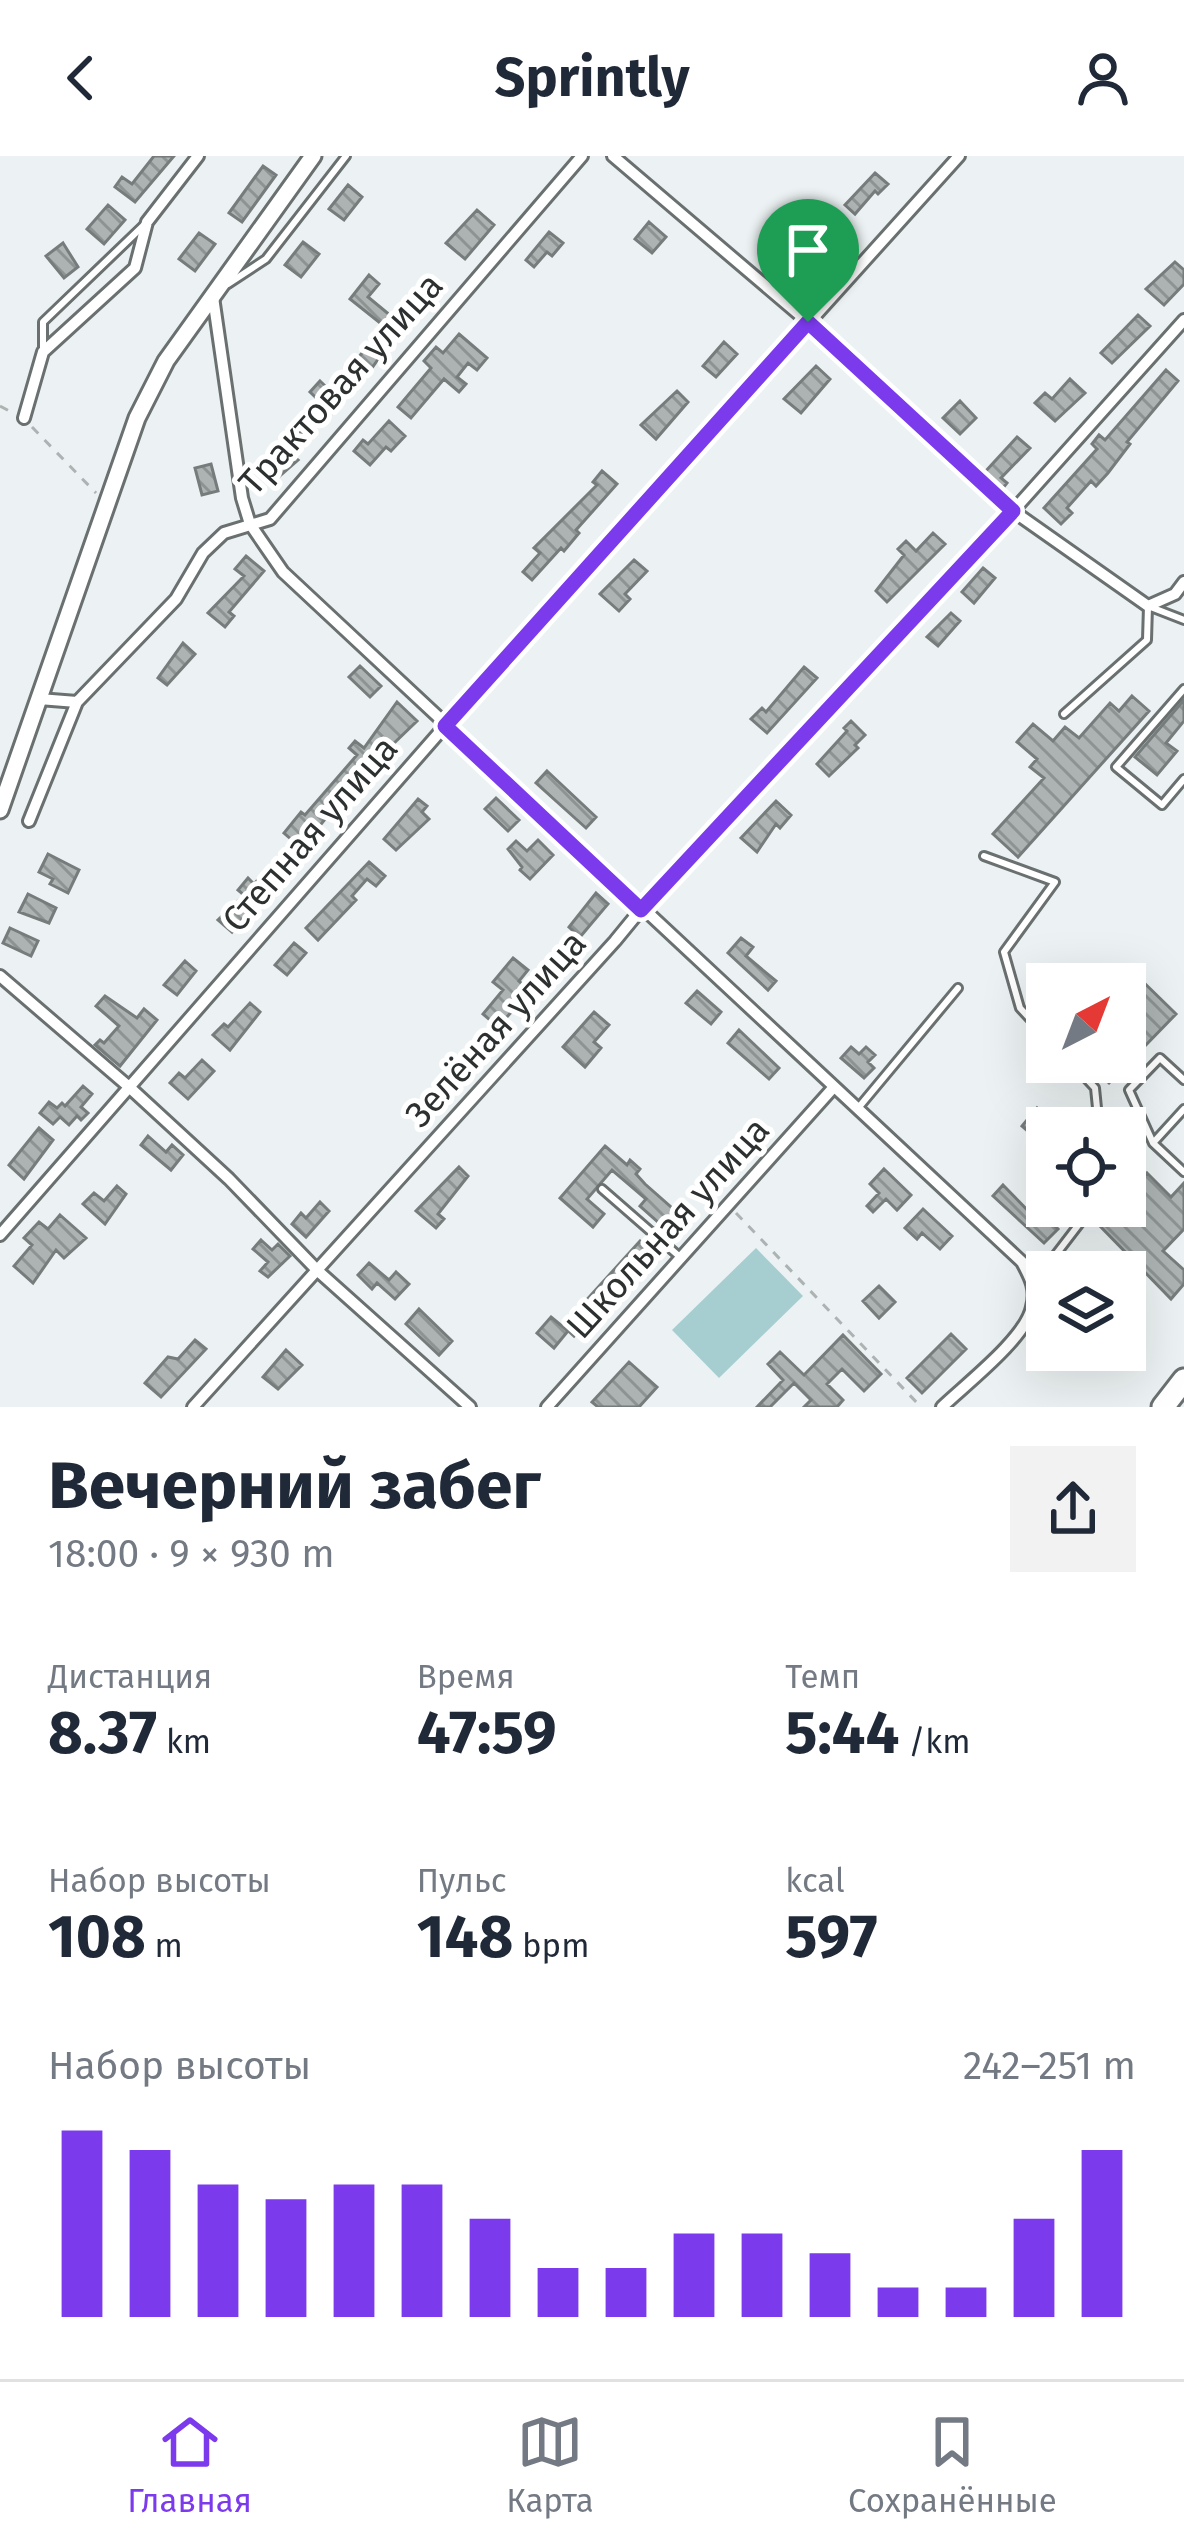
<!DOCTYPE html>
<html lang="ru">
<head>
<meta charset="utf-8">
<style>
	body { margin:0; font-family:"Fira Sans",sans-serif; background:#f2f2f3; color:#1f2937; height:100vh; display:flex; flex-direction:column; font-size:45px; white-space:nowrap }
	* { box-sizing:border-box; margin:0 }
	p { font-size:39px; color:#747a83 }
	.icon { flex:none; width:66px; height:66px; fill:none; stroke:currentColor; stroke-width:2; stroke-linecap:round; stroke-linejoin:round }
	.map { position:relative; height:1251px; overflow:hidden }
	.sheet { display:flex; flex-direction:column; background:#fff; flex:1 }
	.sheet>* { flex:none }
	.needle { width:78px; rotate:42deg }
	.buttons { position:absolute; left:1026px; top:807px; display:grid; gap:24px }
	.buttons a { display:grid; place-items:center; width:120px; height:120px; border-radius:0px; background:#fff; box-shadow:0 12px 48px #0002; font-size:60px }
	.pin { position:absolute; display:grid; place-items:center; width:102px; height:102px; color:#fff; margin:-123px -51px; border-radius:50% 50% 50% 0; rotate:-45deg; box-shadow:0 0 12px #0007 }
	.pin .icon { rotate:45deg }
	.round { display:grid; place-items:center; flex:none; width:126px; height:126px; border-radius:0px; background:#f2f2f3 }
	.overview { display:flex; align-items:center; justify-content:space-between; height:204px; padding:0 48px }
	h1 { font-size:66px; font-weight:700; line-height:90px }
	.metrics { display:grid; grid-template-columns:repeat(3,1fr); gap:18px; height:204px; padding:12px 48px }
	.metrics div { display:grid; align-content:center }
	.metrics b { font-size:60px; font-weight:700 }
	.metrics small { font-size:33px; font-weight:400 }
	.metrics p { font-size:33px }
	.chart { height:336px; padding:24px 48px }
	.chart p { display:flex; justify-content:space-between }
	.chart svg { width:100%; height:216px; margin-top:12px; stroke:#7c3aed; stroke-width:6 }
	header { display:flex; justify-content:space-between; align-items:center; height:156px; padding:0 48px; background:#fff; font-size:54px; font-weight:700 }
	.menu { display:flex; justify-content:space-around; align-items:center; height:168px; border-top:3px solid #e0e1e3; background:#fff; font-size:33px; color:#747a83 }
	.menu a { display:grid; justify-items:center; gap:6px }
	.menu .selected { color:#7c3aed }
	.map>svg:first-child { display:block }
	.garden { fill:#a6ced1 }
	.building { fill:url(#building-back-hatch); stroke:#767c7c; stroke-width:3 }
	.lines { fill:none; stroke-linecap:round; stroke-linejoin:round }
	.lane-casing { stroke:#6a7070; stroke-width:12 }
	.street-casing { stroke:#6a7070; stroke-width:16 }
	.secondary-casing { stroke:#6a7070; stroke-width:21 }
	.highway-casing { stroke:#6a7070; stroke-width:27 }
	.path { stroke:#adb2b3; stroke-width:3; stroke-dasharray:9 9; stroke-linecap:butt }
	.lane { stroke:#fff; stroke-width:6 }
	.street { stroke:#fff; stroke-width:10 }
	.secondary { stroke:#fff; stroke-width:15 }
	.highway { stroke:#fff; stroke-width:21 }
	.route-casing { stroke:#fff; stroke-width:24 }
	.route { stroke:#7c3aed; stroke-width:15 }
	.labels { text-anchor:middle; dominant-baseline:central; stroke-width:10; stroke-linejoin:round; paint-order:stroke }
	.street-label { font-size:36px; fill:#2d3030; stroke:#fff }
</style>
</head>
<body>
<header><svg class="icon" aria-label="back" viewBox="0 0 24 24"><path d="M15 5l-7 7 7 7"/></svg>Sprintly<svg class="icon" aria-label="person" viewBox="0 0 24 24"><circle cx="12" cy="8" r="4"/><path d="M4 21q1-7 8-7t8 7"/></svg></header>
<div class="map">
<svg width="1184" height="1251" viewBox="0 0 1184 1251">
	<defs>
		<pattern id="building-back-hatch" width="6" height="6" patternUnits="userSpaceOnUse" patternTransform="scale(3)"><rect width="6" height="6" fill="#adb3b3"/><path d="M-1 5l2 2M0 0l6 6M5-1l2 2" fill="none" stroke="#8d9292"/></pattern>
	</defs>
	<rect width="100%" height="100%" fill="#ecf2f3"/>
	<path class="garden" d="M 756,1092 L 803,1140 L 719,1222 L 672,1174 Z"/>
	<path class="building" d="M 154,0 L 174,0 L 135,46 L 115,31 L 122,21 L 132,28 Z
		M 263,10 L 276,19 L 242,66 L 229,57 Z
		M 875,17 L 888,28 L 878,38 L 875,35 L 855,58 L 845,49 Z
		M 348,29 L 362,41 L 344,64 L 329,53 Z
		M 108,49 L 125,64 L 104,88 L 87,73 Z
		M 477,54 L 494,69 L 465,103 L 446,87 Z
		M 649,66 L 666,81 L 652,97 L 635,83 Z
		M 549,76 L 563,87 L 552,100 L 547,96 L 534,111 L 526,104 Z
		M 199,77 L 215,88 L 195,115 L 179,103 Z
		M 303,86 L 319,98 L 301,121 L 285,109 Z
		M 63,87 L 78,111 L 64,122 L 46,100 Z
		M 1175,106 L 1184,114 L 1184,128 L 1164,149 L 1146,133 Z
		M 369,119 L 379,128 L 368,141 L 402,169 L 367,219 L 353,208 L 384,170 L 350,143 Z
		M 1138,159 L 1150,170 L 1112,207 L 1101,197 Z
		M 459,178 L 487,202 L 477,214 L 468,207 L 457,221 L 466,228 L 459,236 L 444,223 L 411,262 L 398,251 L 431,212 L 424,205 L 436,191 L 443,197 Z
		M 724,186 L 737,198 L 716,221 L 703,210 Z
		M 816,210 L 830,223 L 801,257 L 784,243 Z
		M 1166,214 L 1178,225 L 1127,286 L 1130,288 L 1108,317 L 1096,330 L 1091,325 L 1067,352 L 1072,357 L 1061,368 L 1044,352 L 1097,293 L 1092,288 L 1099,279 L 1105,284 Z
		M 1070,223 L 1085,237 L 1055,265 L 1035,247 L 1045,237 L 1052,243 Z
		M 320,225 L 342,246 L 332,257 L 310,236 Z
		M 677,235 L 688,246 L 656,283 L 641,269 Z
		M 960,245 L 976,262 L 960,278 L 943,262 Z
		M 389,265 L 405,280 L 391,295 L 386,291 L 370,309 L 354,295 L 363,284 L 368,288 Z
		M 295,271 L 309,283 L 293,300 L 298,304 L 274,325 L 261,313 Z
		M 1017,281 L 1030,292 L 1001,322 L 1007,327 L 1003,332 L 985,316 Z
		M 211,308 L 218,335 L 202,339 L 195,312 Z
		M 602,315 L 617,328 L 576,374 L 579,377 L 564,395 L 561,392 L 532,424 L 523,416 L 540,397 L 534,392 L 597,329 L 593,326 Z
		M 933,377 L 945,388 L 887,446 L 876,435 L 904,399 L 898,393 L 906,385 L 916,395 Z
		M 246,400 L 264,415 L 229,456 L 234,460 L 225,471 L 208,457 L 244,420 L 235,413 Z
		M 634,404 L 647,415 L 625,438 L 630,443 L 619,455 L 600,438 Z
		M 983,412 L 995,422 L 974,447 L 962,436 Z
		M 951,457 L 960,465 L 938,490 L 927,481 Z
		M 183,487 L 195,498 L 167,529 L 158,522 Z
		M 360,510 L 381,530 L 370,541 L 349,521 Z
		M 804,511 L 817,522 L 767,577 L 751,563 L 762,552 L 766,556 Z
		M 1132,540 L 1149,555 L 1018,701 L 993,678 L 1044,622 L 1030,611 L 1037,603 L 1017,586 L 1033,568 L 1053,585 L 1065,571 L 1079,582 L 1110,547 L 1119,555 Z
		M 1184,544 L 1184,565 L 1166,587 L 1177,595 L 1157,619 L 1135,601 Z
		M 397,546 L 417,565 L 364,616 L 232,776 L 218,764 L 244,739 L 238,734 L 248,722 L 254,728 L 293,685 L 284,677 L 301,656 L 305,659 L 357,599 L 349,592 L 355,585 L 364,592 Z
		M 851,565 L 865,579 L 855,589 L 858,592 L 829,620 L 817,608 L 847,575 L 844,572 Z
		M 547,615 L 596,661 L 586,672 L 536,627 Z
		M 496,642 L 519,664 L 508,675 L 485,653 Z
		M 418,643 L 427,650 L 422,656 L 429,663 L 396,694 L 384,683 Z
		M 776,645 L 791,659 L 780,672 L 776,668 L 757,696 L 741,682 Z
		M 538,684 L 553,699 L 530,723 L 520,714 L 522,711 L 508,693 L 516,685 L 527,695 Z
		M 48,698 L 79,714 L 68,737 L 50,728 L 53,723 L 39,716 Z
		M 369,706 L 385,720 L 376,730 L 367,723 L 352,740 L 356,744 L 318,784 L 306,772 Z
		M 596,737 L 608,748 L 580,781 L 569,771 Z
		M 28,738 L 56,752 L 49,767 L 19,756 Z
		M 10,772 L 38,785 L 31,800 L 3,787 Z
		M 741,782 L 753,791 L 746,800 L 776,825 L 768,834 L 728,797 Z
		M 294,787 L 306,797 L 287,819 L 275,809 Z
		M 513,802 L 528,814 L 519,825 L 530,835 L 498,871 L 483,858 L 503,834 L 493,826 Z
		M 185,805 L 196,815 L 177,839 L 164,829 Z
		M 1132,815 L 1176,858 L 1109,927 L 1087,906 L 1125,906 L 1125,823 Z
		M 697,835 L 721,856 L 711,868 L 686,847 Z
		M 105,840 L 137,862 L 144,853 L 157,864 L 120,910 L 95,889 L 100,884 L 104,887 L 119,870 L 96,850 Z
		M 250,847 L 260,856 L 230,894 L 213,879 L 224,868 L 228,871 Z
		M 594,856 L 609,869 L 594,886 L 601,892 L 585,911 L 563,891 Z
		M 739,874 L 779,912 L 769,923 L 728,887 Z
		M 851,891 L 859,898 L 866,891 L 875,899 L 868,906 L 874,912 L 864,922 L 841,902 Z
		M 202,904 L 214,915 L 188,943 L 170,927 L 179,917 L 185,922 Z
		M 83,930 L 92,938 L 81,951 L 88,957 L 81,964 L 77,960 L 69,969 L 60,961 L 53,968 L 40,957 L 49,946 L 57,952 L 62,947 L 65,950 Z
		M 1037,952 L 1060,972 L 1047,972 L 1047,992 L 1022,970 Z
		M 39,972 L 53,984 L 24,1023 L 9,1009 Z
		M 148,980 L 166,996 L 172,989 L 183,999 L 171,1014 L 141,989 Z
		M 605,990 L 627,1009 L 630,1004 L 640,1013 L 636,1018 L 645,1028 L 680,1059 L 667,1074 L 640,1050 L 646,1043 L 612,1014 L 587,1043 L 604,1058 L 593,1071 L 560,1042 Z
		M 459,1011 L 468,1020 L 438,1058 L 444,1063 L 436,1072 L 416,1055 Z
		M 884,1013 L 911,1039 L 897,1054 L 886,1043 L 873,1056 L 867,1050 L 879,1037 L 870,1028 Z
		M 1147,1017 L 1171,1041 L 1184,1027 L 1184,1073 L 1163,1095 L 1184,1114 L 1184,1128 L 1171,1143 L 1098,1068 L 1116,1050 L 1125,1050 L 1125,1040 Z
		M 1003,1029 L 1041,1068 L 1047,1062 L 1058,1073 L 1044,1087 L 993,1040 Z
		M 117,1030 L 126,1038 L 105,1068 L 83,1048 L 94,1037 L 104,1045 Z
		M 320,1046 L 329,1055 L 306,1081 L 292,1068 L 301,1057 L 306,1062 Z
		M 923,1053 L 952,1080 L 940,1093 L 922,1077 L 917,1083 L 905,1072 Z
		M 60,1059 L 86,1082 L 64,1102 L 56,1094 L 33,1127 L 14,1110 L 32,1089 L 24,1082 L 39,1066 L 48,1073 Z
		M 261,1084 L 272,1094 L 278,1088 L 290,1100 L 268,1121 L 260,1115 L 268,1106 L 253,1093 Z
		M 640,1085 L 650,1093 L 644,1101 L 574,1180 L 563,1170 Z
		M 369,1107 L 389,1124 L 396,1116 L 409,1128 L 395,1143 L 377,1127 L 372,1133 L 358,1119 Z
		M 879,1130 L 895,1146 L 879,1162 L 863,1145 Z
		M 419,1153 L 452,1185 L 439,1199 L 406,1168 Z
		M 551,1161 L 568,1175 L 554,1192 L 537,1177 Z
		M 951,1178 L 966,1193 L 922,1237 L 907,1222 Z
		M 843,1179 L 881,1218 L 864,1235 L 842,1213 L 827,1228 L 843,1244 L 837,1251 L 804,1251 L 811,1244 L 794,1227 L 770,1251 L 757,1251 L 783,1224 L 768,1208 L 780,1196 L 804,1219 Z
		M 195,1184 L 206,1193 L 161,1241 L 145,1227 L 168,1201 L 178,1203 Z
		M 286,1194 L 302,1209 L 278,1233 L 263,1221 Z
		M 629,1206 L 657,1231 L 639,1251 L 598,1251 L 592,1246 Z"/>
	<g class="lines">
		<defs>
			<path id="lane" d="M 228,128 L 266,103 L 346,0
				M 43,192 L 43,166 L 144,69
				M 1184,533 L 1116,611 L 1162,649 L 1184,623
				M 1064,558 L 1147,484 L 1148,450 L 1184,464
				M 984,700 L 1055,726 L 1004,796 L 1020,852 L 1047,881
				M 1071,906 L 1095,932 L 1099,972
				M 1184,924 L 1160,902 L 1129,934 L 1153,987 L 1184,1016
				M 859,951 L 958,832
				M 1153,987 L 1184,953
				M 602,1033 L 680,1101
				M 1034,1127 L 1093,1050"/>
			<path id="street" d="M 613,0 L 808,166 L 1013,355 L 1148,450 L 1175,438 L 1184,426
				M 213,141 L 242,342 L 250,368 L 283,416 L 1022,1106 C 1030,1121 1037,1133 1032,1151 C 1026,1182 966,1228 942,1251
				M 24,262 L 43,196 L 135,112 L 147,66 L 198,0
				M 39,543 L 77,546
				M 29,665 L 77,546 L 176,443 L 203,397 L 224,377 L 270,363 L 582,0
				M 0,820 L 128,930 L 229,1023 L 318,1115 L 470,1251
				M 0,1079 L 445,570 L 959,0
				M 193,1251 L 615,785 L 670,718 L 1013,355 L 1184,164
				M 547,1251 L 833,932"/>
			<path id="secondary" d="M 0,654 L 137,262 L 166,205 L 313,0"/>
			<path id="highway" d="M 1163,1251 L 1184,1224"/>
		</defs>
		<use href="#lane" class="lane-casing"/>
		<use href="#street" class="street-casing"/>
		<use href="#secondary" class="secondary-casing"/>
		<use href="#highway" class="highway-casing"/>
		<path class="path" d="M 0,250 L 15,258
			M 32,271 L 96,337
			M 736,1057 L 921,1251"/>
		<use href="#lane" class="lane"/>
		<use href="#street" class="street"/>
		<use href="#secondary" class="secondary"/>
		<use href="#highway" class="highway"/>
	</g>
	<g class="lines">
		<defs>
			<path id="route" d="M 808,166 L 1013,355 L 641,754 L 445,570 Z"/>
		</defs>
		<use href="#route" class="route-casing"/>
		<use href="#route" class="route"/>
	</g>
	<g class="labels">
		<g class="street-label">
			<text transform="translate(341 228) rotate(-48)">Трактовая улица</text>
			<text transform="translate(310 678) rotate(-49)">Степная улица</text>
			<text transform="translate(496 873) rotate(-48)">Зелёная улица</text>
			<text transform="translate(668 1072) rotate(-48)">Школьная улица</text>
		</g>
	</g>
</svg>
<div class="buttons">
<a><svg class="needle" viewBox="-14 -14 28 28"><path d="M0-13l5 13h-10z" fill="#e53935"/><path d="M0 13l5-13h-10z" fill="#747a83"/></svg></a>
<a><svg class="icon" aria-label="locate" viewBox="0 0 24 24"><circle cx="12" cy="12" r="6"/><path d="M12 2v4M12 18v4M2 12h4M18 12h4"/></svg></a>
<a><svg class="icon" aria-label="layers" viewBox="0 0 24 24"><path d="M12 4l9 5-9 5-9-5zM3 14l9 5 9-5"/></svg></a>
</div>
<div class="pin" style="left:808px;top:166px;background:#1e9e55"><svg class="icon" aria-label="arrive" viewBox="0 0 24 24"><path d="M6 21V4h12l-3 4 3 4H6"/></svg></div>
</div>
<section class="sheet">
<div class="overview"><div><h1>Вечерний забег</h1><p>18:00 · 9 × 930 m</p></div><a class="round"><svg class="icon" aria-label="share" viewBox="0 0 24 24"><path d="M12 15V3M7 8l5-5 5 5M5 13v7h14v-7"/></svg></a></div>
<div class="metrics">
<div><p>Дистанция</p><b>8.37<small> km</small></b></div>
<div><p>Время</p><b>47:59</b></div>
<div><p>Темп</p><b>5:44<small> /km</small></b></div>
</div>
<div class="metrics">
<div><p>Набор высоты</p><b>108<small> m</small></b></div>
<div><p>Пульс</p><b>148<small> bpm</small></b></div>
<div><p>kcal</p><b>597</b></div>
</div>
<div class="chart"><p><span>Набор высоты</span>242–251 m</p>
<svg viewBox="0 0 160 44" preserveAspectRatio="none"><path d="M5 44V6M15 44V10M25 44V17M35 44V20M45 44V17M55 44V17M65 44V24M75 44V34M85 44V34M95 44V27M105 44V27M115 44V31M125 44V38M135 44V38M145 44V24M155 44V10"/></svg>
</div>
</section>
<nav class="menu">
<a class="selected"><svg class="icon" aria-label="home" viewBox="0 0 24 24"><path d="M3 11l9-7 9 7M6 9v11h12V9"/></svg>Главная</a>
<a><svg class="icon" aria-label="map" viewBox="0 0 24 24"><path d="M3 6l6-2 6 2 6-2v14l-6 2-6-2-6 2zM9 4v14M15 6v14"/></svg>Карта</a>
<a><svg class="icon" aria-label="saved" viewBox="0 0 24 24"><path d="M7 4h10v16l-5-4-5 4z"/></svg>Сохранённые</a>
</nav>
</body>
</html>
